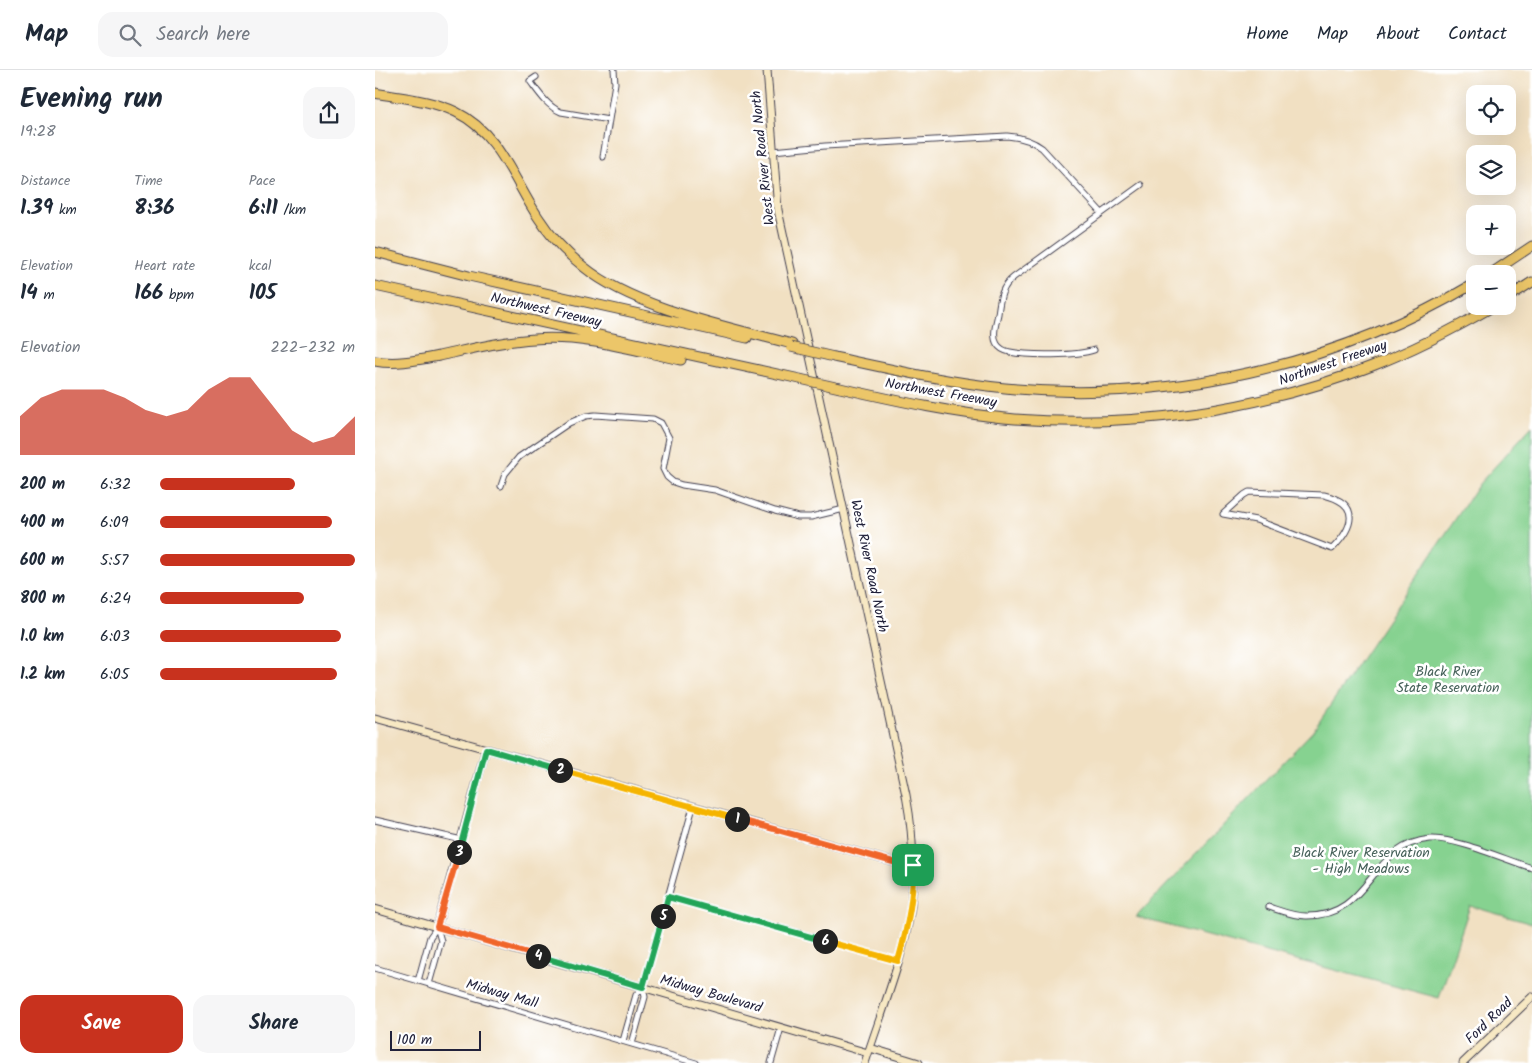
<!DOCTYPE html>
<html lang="en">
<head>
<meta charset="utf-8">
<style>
	body { margin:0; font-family:Kalam,sans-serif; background:#f6f6f7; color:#1f2937; height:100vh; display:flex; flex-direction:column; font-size:19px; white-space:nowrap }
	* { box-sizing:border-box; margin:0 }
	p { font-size:16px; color:#747a83 }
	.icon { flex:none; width:28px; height:28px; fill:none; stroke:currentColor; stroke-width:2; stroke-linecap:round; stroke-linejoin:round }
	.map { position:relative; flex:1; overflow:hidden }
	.sheet { display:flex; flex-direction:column; background:#fff; width:375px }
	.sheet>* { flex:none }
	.controls { position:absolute; left:1091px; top:15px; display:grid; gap:10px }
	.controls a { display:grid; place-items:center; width:50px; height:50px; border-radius:10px; background:#fff; box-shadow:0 5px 20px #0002; font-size:25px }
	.scale { position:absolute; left:15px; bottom:12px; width:91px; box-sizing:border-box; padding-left:5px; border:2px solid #22223b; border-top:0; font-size:14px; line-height:18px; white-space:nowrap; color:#22223b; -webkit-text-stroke:4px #fff; paint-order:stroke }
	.pin { position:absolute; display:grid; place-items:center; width:42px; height:42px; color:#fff; margin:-21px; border-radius:10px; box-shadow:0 2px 8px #0006 }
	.km { position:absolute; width:25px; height:25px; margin:-12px; border-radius:50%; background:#222; color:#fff; font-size:14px; line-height:25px; text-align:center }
	.round { display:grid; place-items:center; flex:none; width:52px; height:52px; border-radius:15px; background:#f6f6f7 }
	.overview { display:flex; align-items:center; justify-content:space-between; height:85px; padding:0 20px }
	h1 { font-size:28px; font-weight:800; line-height:38px }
	.metrics { display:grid; grid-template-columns:repeat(3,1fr); gap:8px; height:85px; padding:5px 20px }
	.metrics div { display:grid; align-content:center }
	.metrics b { font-size:21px; font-weight:800 }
	.metrics small { font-size:14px; font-weight:400 }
	.metrics p { font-size:14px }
	.chart { height:140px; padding:10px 20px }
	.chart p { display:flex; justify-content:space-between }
	.chart svg { width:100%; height:90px; margin-top:5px; fill:#c8321e; opacity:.7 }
	.button { display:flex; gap:10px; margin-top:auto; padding:10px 20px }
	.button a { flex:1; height:58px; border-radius:15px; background:#c8321e; color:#fff; font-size:20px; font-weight:800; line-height:58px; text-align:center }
	.button a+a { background:#f6f6f7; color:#1f2937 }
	ul { padding:0 20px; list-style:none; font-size:16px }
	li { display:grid; grid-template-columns:80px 60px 1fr; align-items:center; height:38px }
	li i { height:12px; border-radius:6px; background:#c8321e }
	header { display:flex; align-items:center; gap:30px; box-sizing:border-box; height:70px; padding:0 25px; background:#fff; border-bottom:1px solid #e0e1e3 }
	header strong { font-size:24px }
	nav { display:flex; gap:28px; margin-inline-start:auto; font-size:18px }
	.search { width:350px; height:45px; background:#f6f6f7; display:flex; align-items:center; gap:12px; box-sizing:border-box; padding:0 18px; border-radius:15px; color:#747a83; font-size:19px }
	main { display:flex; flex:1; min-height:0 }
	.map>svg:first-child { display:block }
	.green { fill:#86d290; stroke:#547a66 }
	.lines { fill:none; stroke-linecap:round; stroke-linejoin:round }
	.street-casing { stroke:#413e4f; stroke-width:7 }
	.secondary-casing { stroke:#413e4f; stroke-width:9 }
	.highway-casing { stroke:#413e4f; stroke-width:11 }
	.street { stroke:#fff; stroke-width:5 }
	.secondary { stroke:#f7e8c3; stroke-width:7 }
	.highway { stroke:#ecc669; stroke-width:9 }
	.highway-bridge-casing { stroke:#413e4f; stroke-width:11; stroke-linecap:butt }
	.highway-bridge { stroke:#ecc669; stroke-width:9 }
	.split-1-casing { stroke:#fff; stroke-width:10 }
	.split-2-casing { stroke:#fff; stroke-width:10 }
	.split-3-casing { stroke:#fff; stroke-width:10 }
	.split-4-casing { stroke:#fff; stroke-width:10 }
	.split-5-casing { stroke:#fff; stroke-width:10 }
	.split-6-casing { stroke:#fff; stroke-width:10 }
	.split-7-casing { stroke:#fff; stroke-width:10 }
	.split-1 { stroke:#f0652b; stroke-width:6 }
	.split-2 { stroke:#f5b400; stroke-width:6 }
	.split-3 { stroke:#22a559; stroke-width:6 }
	.split-4 { stroke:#f0652b; stroke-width:6 }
	.split-5 { stroke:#22a559; stroke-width:6 }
	.split-6 { stroke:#22a559; stroke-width:6 }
	.split-7 { stroke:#f5b400; stroke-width:6 }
	.labels { text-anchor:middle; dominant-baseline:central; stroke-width:5; stroke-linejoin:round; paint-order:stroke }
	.street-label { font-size:14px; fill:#22223b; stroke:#fff }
	.park-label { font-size:14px; fill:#456059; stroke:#fff }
</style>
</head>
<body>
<header>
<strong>Map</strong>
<div class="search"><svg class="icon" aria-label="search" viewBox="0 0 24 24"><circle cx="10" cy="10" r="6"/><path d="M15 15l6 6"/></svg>Search here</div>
<nav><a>Home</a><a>Map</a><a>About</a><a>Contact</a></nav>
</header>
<main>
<section class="sheet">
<div class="overview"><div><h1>Evening run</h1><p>19:28</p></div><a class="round"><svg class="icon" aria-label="share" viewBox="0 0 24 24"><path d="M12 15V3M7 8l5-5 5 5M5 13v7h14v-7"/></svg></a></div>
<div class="metrics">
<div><p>Distance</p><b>1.39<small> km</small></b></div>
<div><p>Time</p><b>8:36</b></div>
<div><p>Pace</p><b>6:11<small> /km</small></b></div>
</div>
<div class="metrics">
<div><p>Elevation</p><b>14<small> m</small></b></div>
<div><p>Heart rate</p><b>166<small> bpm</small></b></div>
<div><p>kcal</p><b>105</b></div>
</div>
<div class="chart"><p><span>Elevation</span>222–232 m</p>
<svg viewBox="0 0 160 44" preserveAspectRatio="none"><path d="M0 44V25L10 16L20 12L30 12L40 12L50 16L60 22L70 25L80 22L90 12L100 6L110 6L120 19L130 32L140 38L150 35L160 25V44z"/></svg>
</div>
<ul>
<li><b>200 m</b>6:32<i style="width:69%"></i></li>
<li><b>400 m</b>6:09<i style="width:88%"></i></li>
<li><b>600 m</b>5:57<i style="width:100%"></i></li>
<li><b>800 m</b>6:24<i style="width:74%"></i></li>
<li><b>1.0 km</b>6:03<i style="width:93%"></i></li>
<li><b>1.2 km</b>6:05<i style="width:91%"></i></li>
</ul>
<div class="button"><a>Save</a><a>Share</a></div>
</section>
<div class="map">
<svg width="1157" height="993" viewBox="0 0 1157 993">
	<rect width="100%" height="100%" fill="#fff"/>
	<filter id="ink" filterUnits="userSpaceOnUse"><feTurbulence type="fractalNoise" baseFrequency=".02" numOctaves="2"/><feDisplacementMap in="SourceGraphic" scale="10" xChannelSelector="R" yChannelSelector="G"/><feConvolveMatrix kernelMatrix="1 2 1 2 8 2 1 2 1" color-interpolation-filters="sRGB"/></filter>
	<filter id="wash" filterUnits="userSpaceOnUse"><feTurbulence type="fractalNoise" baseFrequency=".0096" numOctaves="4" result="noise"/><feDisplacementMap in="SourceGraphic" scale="20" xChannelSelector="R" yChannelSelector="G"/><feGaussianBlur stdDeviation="1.12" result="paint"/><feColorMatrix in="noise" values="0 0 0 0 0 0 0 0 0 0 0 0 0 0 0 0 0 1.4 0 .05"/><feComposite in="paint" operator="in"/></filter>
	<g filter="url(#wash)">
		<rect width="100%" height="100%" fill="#f1e0c2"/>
		<path class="green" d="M 1157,356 L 1157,854 L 1095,836 L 1064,928 L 761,847 L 938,661 L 1104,414 Z"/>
	</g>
	<g filter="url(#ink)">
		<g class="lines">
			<defs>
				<path id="street" d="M 161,7 L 155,11 C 164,23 172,36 186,42 L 234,50
					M 398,81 L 450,76 L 632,66 C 645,67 656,70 667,78 L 726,142
					M 228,87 L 240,13 L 239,0
					M 719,280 C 702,286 653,286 635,282 C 630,281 625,279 622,274 C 617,266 621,253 623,244 C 625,229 626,217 639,207 L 766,115
					M 126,416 L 130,404 L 144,387 L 194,353 L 211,346 L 220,345 L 278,349 L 286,353 L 294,368 L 288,399 L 292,407 L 298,412 L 307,415 L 340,420 L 400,441 L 423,447 L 436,447 L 469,439
					M 874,422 L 949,425 C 987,434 978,458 957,479 L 881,450 L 848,444 L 869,425 Z
					M 0,750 L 87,770
					M 293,827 L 523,891
					M 894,837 C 906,841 918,846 931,846 C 997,847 993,775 1055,769 C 1080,767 1131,790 1157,798
					M 0,898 L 321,993
					M 43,911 L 55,867 L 62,857
					M 54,914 L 66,871 L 62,857
					M 248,971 L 261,925 L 268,917 L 318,737
					M 257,974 L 270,927 L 268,917
					M 396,993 L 406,958"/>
				<path id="secondary" d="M 392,0 L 403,140 L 531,725 C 538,762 540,798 536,836 C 529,887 506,943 490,993
					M 0,648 L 529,795 L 538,795
					M 0,839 L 493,983
					M 62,857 L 111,679
					M 495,978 L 544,993
					M 1088,993 L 1157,927"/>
				<path id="highway" d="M 0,23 C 27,28 56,30 81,42 C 124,63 138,109 163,147 C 175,166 191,183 209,197 C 259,238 354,257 417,274
					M 0,182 L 94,206 L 372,268
					M 1115,204 L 1157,176
					M 0,216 L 425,309
					M 1132,228 L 1157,212
					M 459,287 C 515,299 572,312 630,318 C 791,334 961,296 1100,213
					M 0,291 C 22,295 43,290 64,286 C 96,279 127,271 159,269 C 208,265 258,280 306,290
					M 465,318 C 523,331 581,344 640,349 C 760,358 884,340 997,296 C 1039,280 1079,259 1119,236"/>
			</defs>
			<use href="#street" class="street-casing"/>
			<use href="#secondary" class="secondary-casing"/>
			<use href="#highway" class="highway-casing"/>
			<use href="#street" class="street"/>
			<use href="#secondary" class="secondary"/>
			<use href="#highway" class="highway"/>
			<defs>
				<path id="highway-bridge" d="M 416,277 L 459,287
					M 425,309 L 465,318"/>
			</defs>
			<use href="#highway-bridge" class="highway-bridge-casing"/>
			<use href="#highway-bridge" class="highway-bridge"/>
		</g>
	</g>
	<g class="lines" filter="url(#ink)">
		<defs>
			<path id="split-1" d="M 362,749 L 529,795 L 538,795"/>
			<path id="split-2" d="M 185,700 L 362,749"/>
			<path id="split-3" d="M 84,782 L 111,679 L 185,700"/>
			<path id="split-4" d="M 84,782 L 62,857 L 163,886"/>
			<path id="split-5" d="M 163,886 L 268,917 L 288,846"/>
			<path id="split-6" d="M 288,846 L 293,827 L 450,871"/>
			<path id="split-7" d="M 450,871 L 523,891 C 532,860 539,828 538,795"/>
		</defs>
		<use href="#split-1" class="split-1-casing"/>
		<use href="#split-2" class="split-2-casing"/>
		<use href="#split-3" class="split-3-casing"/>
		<use href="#split-4" class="split-4-casing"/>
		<use href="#split-5" class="split-5-casing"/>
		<use href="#split-6" class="split-6-casing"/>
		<use href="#split-7" class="split-7-casing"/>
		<use href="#split-1" class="split-1"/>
		<use href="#split-2" class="split-2"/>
		<use href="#split-3" class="split-3"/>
		<use href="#split-4" class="split-4"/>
		<use href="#split-5" class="split-5"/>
		<use href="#split-6" class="split-6"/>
		<use href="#split-7" class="split-7"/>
	</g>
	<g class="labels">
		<g class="street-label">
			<text transform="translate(388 88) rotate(-96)">West River Road North</text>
			<text transform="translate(171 240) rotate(13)">Northwest Freeway</text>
			<text transform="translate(958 293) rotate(-19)">Northwest Freeway</text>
			<text transform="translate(566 323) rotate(10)">Northwest Freeway</text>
			<text transform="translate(494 496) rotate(78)">West River Road North</text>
			<text transform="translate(127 924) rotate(16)">Midway Mall</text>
			<text transform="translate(336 924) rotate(16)">Midway Boulevard</text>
			<text transform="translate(1114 951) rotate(-44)">Ford Road</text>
		</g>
		<g class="park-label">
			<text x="1073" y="602">Black River<tspan x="1073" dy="16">State Reservation</tspan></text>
			<text x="986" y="783">Black River Reservation<tspan x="986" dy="16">- High Meadows</tspan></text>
		</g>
	</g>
</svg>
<div class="controls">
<a><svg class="icon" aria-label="locate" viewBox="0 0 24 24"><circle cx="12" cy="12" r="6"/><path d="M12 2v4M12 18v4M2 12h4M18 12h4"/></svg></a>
<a><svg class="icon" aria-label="layers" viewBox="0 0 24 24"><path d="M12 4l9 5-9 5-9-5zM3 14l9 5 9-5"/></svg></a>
<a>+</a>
<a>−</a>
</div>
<div class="scale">100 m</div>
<div class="pin" style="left:538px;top:795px;background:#1e9e55"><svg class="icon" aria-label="arrive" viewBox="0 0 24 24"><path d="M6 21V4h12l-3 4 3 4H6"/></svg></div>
<b class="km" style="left:362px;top:749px">1</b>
<b class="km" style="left:185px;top:700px">2</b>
<b class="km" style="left:84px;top:782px">3</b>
<b class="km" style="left:163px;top:886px">4</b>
<b class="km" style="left:288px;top:846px">5</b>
<b class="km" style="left:450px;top:871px">6</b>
</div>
</main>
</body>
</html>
